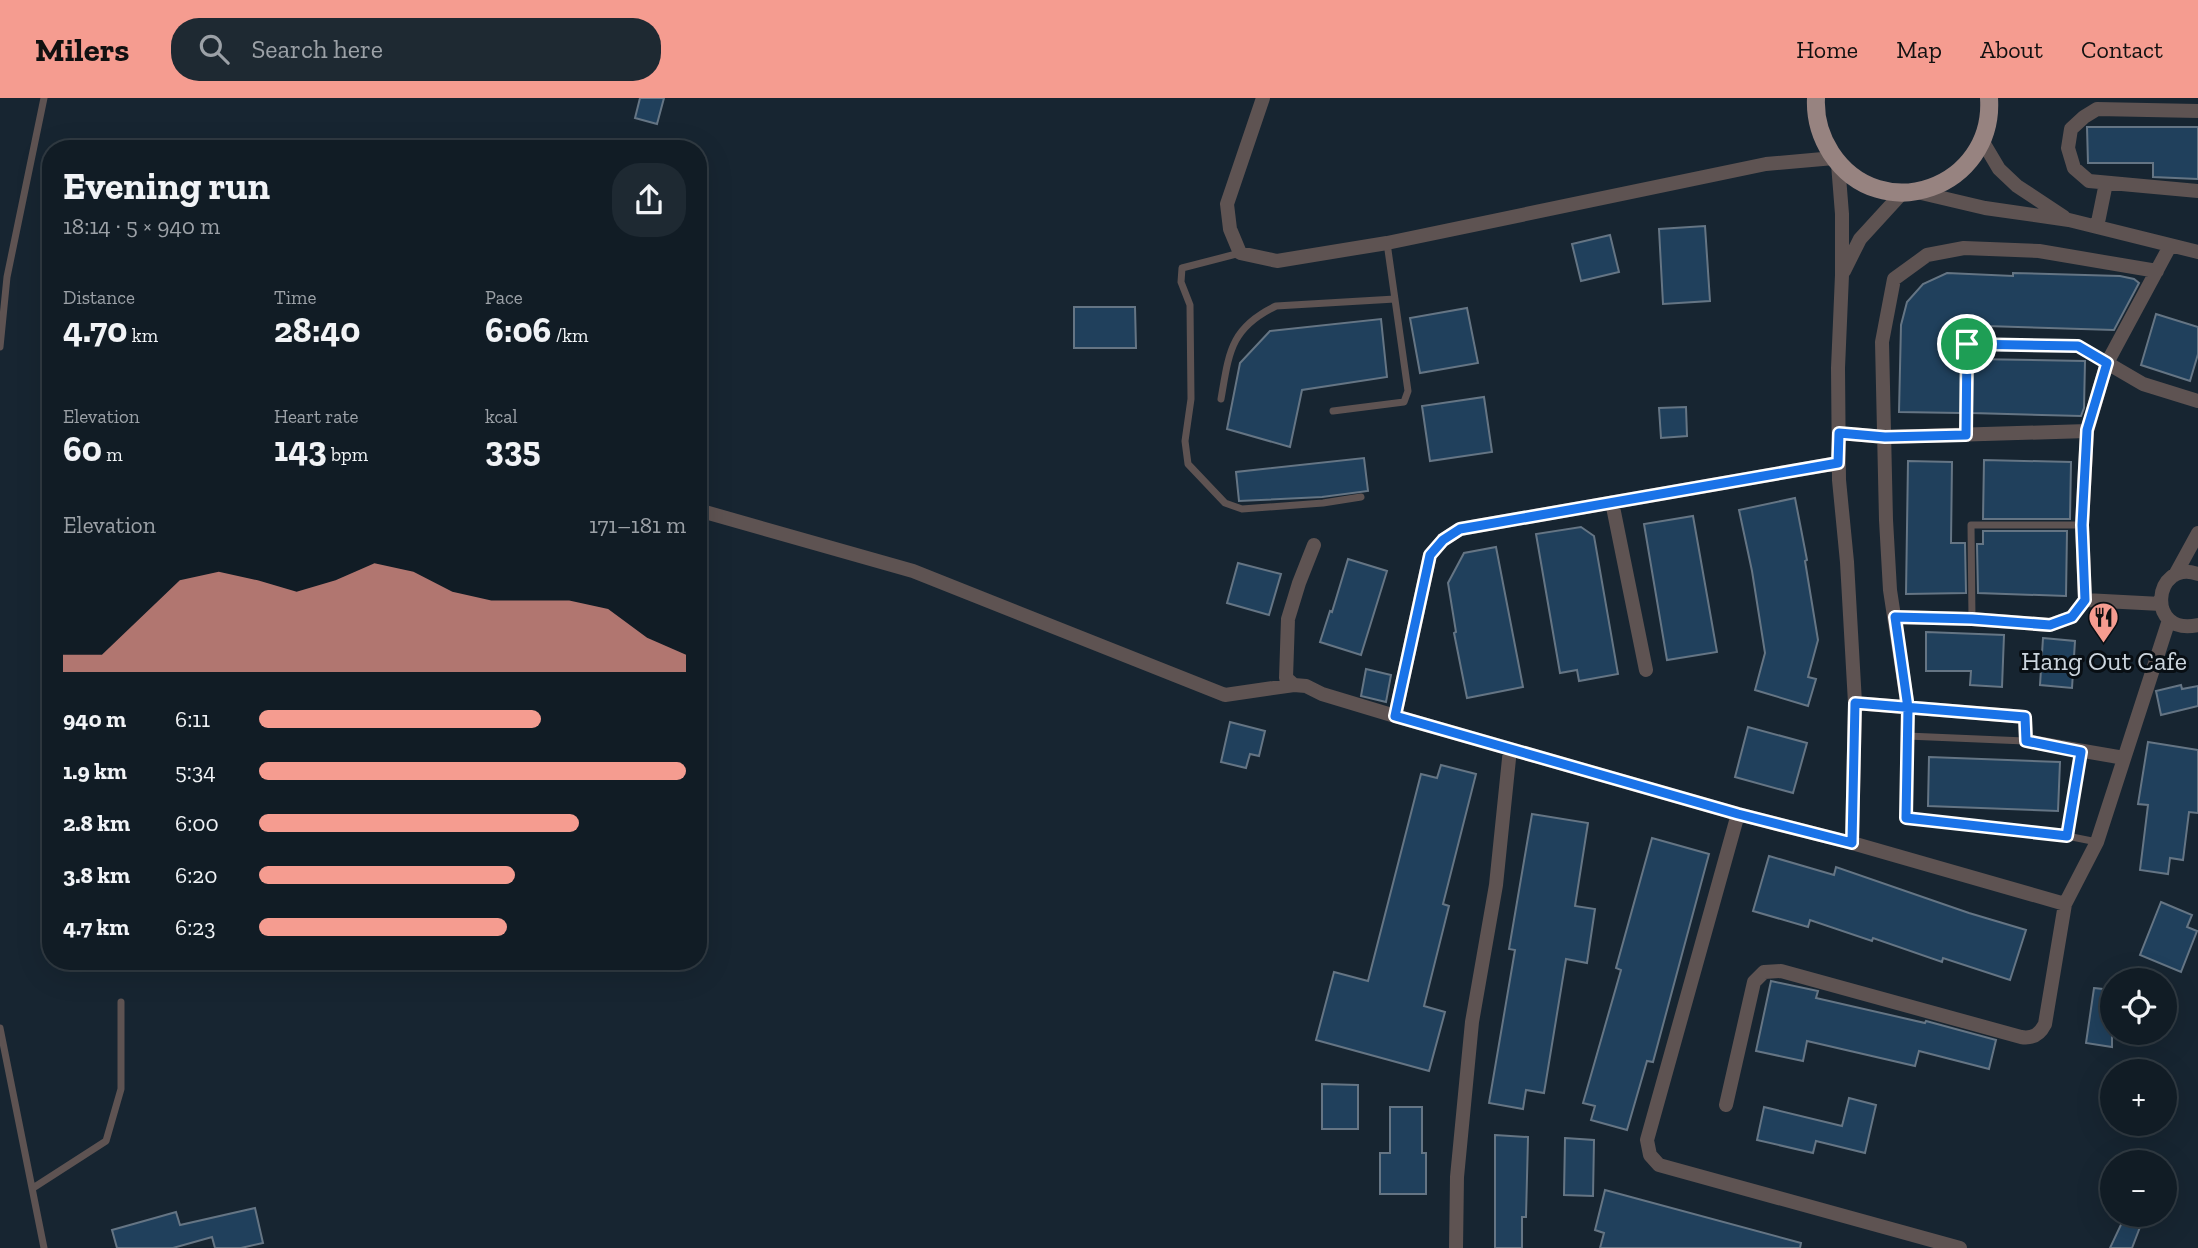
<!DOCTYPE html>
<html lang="en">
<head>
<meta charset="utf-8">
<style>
	body { margin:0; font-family:"Zilla Slab",serif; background:#1e2932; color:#f1f3f6; height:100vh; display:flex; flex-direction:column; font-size:26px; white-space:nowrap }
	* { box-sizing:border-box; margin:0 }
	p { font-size:23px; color:#9ca1a7 }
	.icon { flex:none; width:38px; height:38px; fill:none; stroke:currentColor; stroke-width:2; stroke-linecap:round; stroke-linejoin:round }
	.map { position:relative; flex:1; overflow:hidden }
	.side { position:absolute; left:42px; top:42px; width:665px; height:830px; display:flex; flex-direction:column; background:#111c25; border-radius:28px; box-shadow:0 7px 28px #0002,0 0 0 2px #303a42 }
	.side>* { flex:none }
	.buttons { position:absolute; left:2100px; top:870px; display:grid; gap:14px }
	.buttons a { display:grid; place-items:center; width:77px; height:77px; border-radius:50%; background:#111c25; box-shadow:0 7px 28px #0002,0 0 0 2px #303a42; font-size:35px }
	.pin { position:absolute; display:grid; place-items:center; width:60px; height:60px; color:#fff; margin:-30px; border:4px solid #fff; border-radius:50%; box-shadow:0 2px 7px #0007 }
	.round { display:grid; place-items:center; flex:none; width:74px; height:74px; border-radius:28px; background:#1e2932 }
	.headline { display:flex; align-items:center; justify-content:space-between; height:119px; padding:0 21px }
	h1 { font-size:38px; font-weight:700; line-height:52px }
	.figures { display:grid; grid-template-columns:repeat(3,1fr); gap:10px; height:119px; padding:7px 21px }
	.figures div { display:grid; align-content:center }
	.figures b { font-size:35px; font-weight:700 }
	.figures small { font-size:19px; font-weight:400 }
	.figures p { font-size:19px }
	.chart { height:196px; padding:14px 21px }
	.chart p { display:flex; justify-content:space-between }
	.chart svg { width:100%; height:126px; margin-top:7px; fill:#f59c90; opacity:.7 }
	ul { padding:0 21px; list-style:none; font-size:23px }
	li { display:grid; grid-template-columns:112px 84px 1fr; align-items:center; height:52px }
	li i { height:18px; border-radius:9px; background:#f59c90 }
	header { display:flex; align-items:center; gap:42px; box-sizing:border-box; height:98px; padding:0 35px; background:#f59c90; color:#111 }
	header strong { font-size:33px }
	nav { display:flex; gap:38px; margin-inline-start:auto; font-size:24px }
	.search { width:490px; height:63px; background:#1e2932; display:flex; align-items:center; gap:18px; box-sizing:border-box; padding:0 24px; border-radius:28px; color:#9ca1a7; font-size:26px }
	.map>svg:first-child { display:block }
	.building { fill:#20405c; stroke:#657584; stroke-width:2 }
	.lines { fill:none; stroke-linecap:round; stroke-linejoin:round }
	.lane { stroke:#5e5352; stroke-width:7 }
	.street { stroke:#5e5352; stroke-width:14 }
	.primary { stroke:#978380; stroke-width:18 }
	.route-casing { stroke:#fff; stroke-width:14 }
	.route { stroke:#1a73e8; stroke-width:9 }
	.labels { text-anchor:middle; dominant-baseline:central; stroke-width:6; stroke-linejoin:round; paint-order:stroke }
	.poi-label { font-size:26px; fill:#cdd6de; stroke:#080e13 }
</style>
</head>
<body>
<header>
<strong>Milers</strong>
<div class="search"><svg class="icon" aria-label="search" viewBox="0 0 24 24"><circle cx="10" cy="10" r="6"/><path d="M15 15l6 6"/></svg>Search here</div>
<nav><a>Home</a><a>Map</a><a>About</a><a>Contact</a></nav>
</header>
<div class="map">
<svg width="2198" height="1150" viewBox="0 0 2198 1150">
	<rect width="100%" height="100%" fill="#172531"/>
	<path class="building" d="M 640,0 L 664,0 L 657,26 L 635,20 Z
		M 2087,29 L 2198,29 L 2198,81 L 2153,79 L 2153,65 L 2088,65 Z
		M 1705,128 L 1710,203 L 1663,206 L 1659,131 Z
		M 1610,137 L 1619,174 L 1581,183 L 1572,146 Z
		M 1947,175 L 2013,178 L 2013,175 L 2120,178 L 2134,181 L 2139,185 L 2114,232 L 1986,228 L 1986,230 L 1954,229 L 1953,261 L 1961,261 L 1960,315 L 1899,314 L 1901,227 L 1907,204 L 1923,186 Z
		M 1074,209 L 1135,209 L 1136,250 L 1074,250 Z
		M 1467,210 L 1478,265 L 1420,275 L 1410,220 Z
		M 2156,216 L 2198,229 L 2198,256 L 2190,283 L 2141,267 Z
		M 1381,221 L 1387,279 L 1302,292 L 1290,349 L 1227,331 L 1240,265 L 1270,233 Z
		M 1973,261 L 2085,263 L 2084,310 L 2081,318 L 1972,315 Z
		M 1484,299 L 1492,354 L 1430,363 L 1422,308 Z
		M 1686,309 L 1687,338 L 1661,340 L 1659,310 Z
		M 1364,360 L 1368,393 L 1322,399 L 1239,403 L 1236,374 Z
		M 1984,362 L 2071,364 L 2070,421 L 1983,421 Z
		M 1908,363 L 1952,364 L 1951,445 L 1965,445 L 1966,495 L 1906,496 Z
		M 1795,400 L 1807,462 L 1805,463 L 1818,542 L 1808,579 L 1816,581 L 1808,608 L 1755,592 L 1765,555 L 1752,473 L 1739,412 Z
		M 1693,418 L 1717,554 L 1667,562 L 1644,426 Z
		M 1581,429 L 1594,438 L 1618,576 L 1579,583 L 1577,572 L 1560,575 L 1536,436 Z
		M 1983,433 L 2067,433 L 2066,498 L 1978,495 L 1977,446 L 1983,446 Z
		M 1496,449 L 1523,589 L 1467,600 L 1454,535 L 1456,534 L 1448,485 L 1464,455 Z
		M 1348,461 L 1387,473 L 1361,557 L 1320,544 L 1330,513 L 1332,514 Z
		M 1238,465 L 1281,476 L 1269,517 L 1227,505 Z
		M 1926,534 L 2004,537 L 2002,589 L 1970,587 L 1971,573 L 1926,573 Z
		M 2043,540 L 2075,543 L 2072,590 L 2040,587 Z
		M 1366,571 L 1391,577 L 1386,604 L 1361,598 Z
		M 2181,587 L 2182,591 L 2198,588 L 2198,608 L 2161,617 L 2156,593 Z
		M 1230,624 L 1265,633 L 1259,658 L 1250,656 L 1246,670 L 1221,664 Z
		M 1748,629 L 1807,645 L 1793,695 L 1735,679 Z
		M 2148,644 L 2198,652 L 2198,715 L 2189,714 L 2183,762 L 2170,760 L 2168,776 L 2140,772 L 2148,707 L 2138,706 Z
		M 1929,659 L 2060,664 L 2058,713 L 1928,708 Z
		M 1441,667 L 1476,676 L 1443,806 L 1449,808 L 1424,908 L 1445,914 L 1429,973 L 1316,942 L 1334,874 L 1368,883 L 1421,676 L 1437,680 Z
		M 1532,716 L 1588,725 L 1575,808 L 1595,811 L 1587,865 L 1566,861 L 1544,995 L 1526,992 L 1523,1011 L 1489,1005 L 1515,852 L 1509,851 Z
		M 1652,740 L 1709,756 L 1653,964 L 1647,963 L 1627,1032 L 1591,1022 L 1595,1008 L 1583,1005 L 1621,872 L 1616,870 Z
		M 1769,758 L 1834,777 L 1836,769 L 1969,815 L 2026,832 L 2010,882 L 1943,860 L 1942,864 L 1873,840 L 1872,843 L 1810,822 L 1808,829 L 1753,813 Z
		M 2161,804 L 2192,817 L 2187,829 L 2197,833 L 2181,874 L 2140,857 Z
		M 1771,883 L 1818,893 L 1816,900 L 1925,925 L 1926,923 L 1996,942 L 1989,971 L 1919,953 L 1915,968 L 1807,943 L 1803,963 L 1756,953 Z
		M 2094,890 L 2112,892 L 2112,949 L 2086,945 Z
		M 1322,986 L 1358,987 L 1358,1031 L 1322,1031 Z
		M 1849,1000 L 1876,1007 L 1865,1055 L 1816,1043 L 1813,1055 L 1757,1042 L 1764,1009 L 1842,1028 Z
		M 1390,1009 L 1422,1009 L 1422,1055 L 1426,1055 L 1426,1096 L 1380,1096 L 1380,1055 L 1390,1055 Z
		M 1495,1037 L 1528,1039 L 1526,1119 L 1522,1119 L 1522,1150 L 1495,1150 Z
		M 1565,1040 L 1594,1042 L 1593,1098 L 1564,1097 Z
		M 1605,1092 L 1801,1145 L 1800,1150 L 1600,1150 L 1604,1135 L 1595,1132 Z
		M 255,1110 L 263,1145 L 241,1150 L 215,1150 L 212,1139 L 173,1150 L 117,1150 L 112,1132 L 176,1114 L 180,1127 Z
		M 2126,1116 L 2145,1116 L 2132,1150 L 2110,1150 Z"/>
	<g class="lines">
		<path class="lane" d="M 1240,155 L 1182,170 L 1181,184 L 1190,207 L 1191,301 L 1185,343 L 1188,366 L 1225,405 L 1242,411 L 1323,405 L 1361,399
			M 0,249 L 7,179 L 44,0
			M 1221,301 C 1229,255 1230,230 1276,208 L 1395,201
			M 1333,313 L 1404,304 L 1408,293 L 1387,145
			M 1966,337 L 1967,246 L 2078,248 L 2107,265
			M 1972,521 L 1971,427 L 2082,427
			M 1908,610 L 1906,720 L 2067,738 L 2097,744
			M 1907,638 L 2025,643
			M 2067,738 L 2081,654
			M 0,930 L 44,1150
			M 33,1090 L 106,1043 L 121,991 L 121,904"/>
		<path class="street" d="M 1263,0 L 1227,106 L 1230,131 L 1240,155 L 1277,163 L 1387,145 L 1766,66 L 1834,60
			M 2198,13 L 2097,11 L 2084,19 L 2071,31 L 2068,50 L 2074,70 L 2089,83 L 2198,93
			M 1983,44 L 1999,71 L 2017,88 L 2064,119
			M 1838,66 L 1842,116 L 1842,177 L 1838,270 L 1839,382 L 1847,464 L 1855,605 L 1852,745
			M 1917,94 L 1985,110 L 2069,122 L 2198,154
			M 2097,129 L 2106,85
			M 1844,173 L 1860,141 L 1903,94
			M 2107,265 L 2143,286 L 2198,303
			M 1839,335 L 1885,339 L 2087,333
			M 1612,404 L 1646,572
			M 698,412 L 913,473 L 1225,597 L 1294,587
			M 1314,447 L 1299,485 L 1288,521 L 1286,580 L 1294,587 L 1306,588 L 1322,596 L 1395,618 L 1738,716 L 1852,745 L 2065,806
			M 2198,476 C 2153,460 2145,539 2198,527
			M 2175,477 L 2198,435
			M 2085,502 L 2161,506
			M 1895,519 L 1972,521 L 2050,527 L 2072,519 L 2085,502 L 2082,427 L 2087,333 L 2107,265 L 2170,148
			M 1855,605 L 2025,619 L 2026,643 L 2124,660
			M 1908,610 L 1890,492 L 1886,422 L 1882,244 L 1894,181 L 1927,157 L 1964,150 L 2039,153 L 2157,173
			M 1395,618 L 1430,457 L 1443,442 L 1460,431 L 1838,365
			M 1738,716 L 1647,1042 L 1650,1057 L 1659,1067 L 1960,1150
			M 1726,1007 L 1754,884 L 1764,874 L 1781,873 L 2021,939 C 2033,941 2040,936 2045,926 L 2065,806 L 2097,744 L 2169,522
			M 1456,1150 L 1457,1079 L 1472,924 L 1496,787 L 1510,651"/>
		<path class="primary" d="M 1816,0 C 1815,20 1820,38 1831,55 C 1881,131 1995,89 1989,0"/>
	</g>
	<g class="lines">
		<defs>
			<path id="route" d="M 1967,246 L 1966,337 L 1885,339 L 1839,335 L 1838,365 L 1460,431 L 1443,442 L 1430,457 L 1395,618 L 1738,716 L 1852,745 L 1855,605 L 2025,619 L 2026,643 L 2081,654 L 2067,738 L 1906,720 L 1908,610 L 1895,519 L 1972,521 L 2050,527 L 2072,519 L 2085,502 L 2082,427 L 2087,332 L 2107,265 L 2078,248 L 1967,246"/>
		</defs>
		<use href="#route" class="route-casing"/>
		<use href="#route" class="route"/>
	</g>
	<defs>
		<symbol id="restaurant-pin" viewBox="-11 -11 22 30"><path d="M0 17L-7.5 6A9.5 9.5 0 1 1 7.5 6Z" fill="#f59c90" stroke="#080e13"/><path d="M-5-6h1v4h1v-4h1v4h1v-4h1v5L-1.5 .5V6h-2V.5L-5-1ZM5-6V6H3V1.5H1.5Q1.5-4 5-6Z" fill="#111"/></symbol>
	</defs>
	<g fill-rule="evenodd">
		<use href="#restaurant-pin" x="2086" y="502" width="35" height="47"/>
	</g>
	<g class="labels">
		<g class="poi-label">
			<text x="2104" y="563">Hang Out Cafe</text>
		</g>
	</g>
</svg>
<div class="buttons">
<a><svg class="icon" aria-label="locate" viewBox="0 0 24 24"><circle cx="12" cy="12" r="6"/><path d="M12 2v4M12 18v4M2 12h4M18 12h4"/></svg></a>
<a>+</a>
<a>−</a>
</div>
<div class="pin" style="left:1967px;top:246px;background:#1e9e55"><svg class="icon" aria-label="arrive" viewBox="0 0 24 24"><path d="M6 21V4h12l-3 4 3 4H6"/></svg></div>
<section class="side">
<div class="headline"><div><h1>Evening run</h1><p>18:14 · 5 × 940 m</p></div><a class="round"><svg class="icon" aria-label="share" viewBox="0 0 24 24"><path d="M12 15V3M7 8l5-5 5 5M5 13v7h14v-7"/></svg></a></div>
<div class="figures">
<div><p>Distance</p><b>4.70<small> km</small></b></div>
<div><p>Time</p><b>28:40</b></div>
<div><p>Pace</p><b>6:06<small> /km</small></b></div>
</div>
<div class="figures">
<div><p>Elevation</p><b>60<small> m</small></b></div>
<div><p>Heart rate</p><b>143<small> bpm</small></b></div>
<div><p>kcal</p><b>335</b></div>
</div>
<div class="chart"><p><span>Elevation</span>171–181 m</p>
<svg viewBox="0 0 160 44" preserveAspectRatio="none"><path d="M0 44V38L10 38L20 25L30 12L40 9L50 12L60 16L70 12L80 6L90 9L100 16L110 19L120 19L130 19L140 22L150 32L160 38V44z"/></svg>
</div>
<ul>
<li><b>940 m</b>6:11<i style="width:66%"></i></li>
<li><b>1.9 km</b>5:34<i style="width:100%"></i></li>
<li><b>2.8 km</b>6:00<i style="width:75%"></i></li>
<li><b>3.8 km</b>6:20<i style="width:60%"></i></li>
<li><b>4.7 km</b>6:23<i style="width:58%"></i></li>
</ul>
</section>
</div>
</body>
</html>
